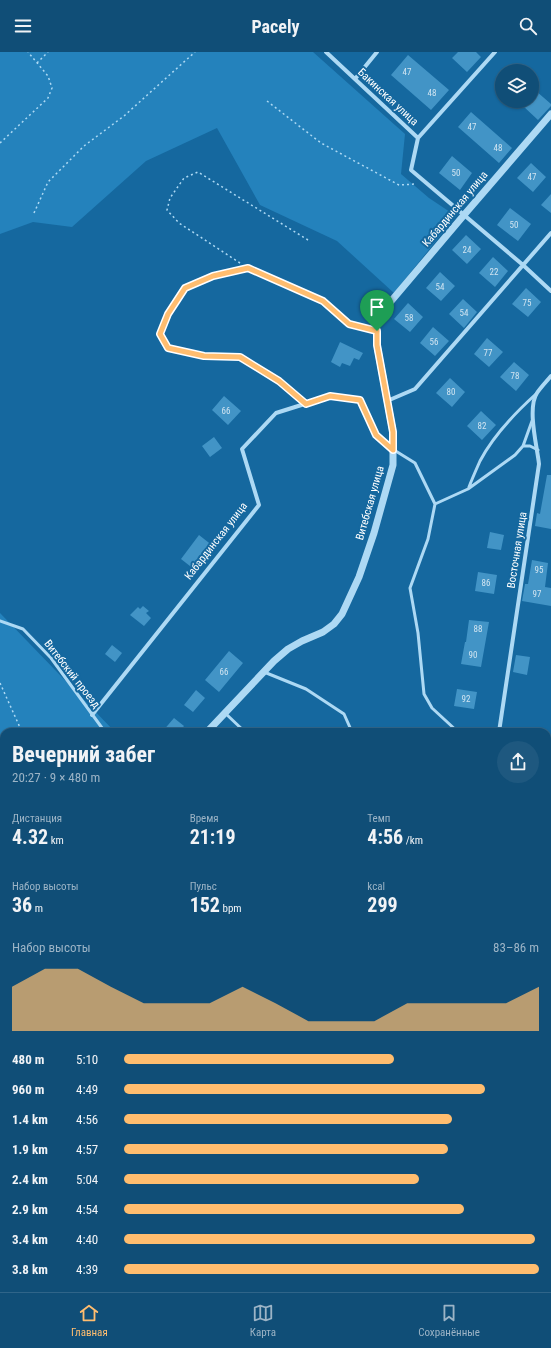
<!DOCTYPE html>
<html lang="ru">
<head>
<meta charset="utf-8">
<style>
	body { margin:0; font-family:"Roboto Condensed",sans-serif; background:#1e587f; color:#f1f3f6; height:100vh; display:flex; flex-direction:column; font-size:15px; white-space:nowrap }
	* { box-sizing:border-box; margin:0 }
	p { font-size:13px; color:#9cb4c6 }
	.icon { flex:none; width:22px; height:22px; fill:none; stroke:currentColor; stroke-width:2; stroke-linecap:round; stroke-linejoin:round }
	.map { position:relative; flex:1; overflow:hidden }
	.sheet { position:absolute; left:0px; top:676px; width:551px; height:564px; display:flex; flex-direction:column; background:#104e77; border-radius:12px 12px 0 0; box-shadow:0 1px 3px #0004,0 0 0 1px #306589 }
	.sheet>* { flex:none }
	.tools { position:absolute; left:495px; top:12px; display:grid; gap:8px }
	.tools a { display:grid; place-items:center; width:44px; height:44px; border-radius:50%; background:#104e77; box-shadow:0 1px 3px #0004,0 0 0 1px #306589; font-size:20px }
	.pin { position:absolute; display:grid; place-items:center; width:34px; height:34px; color:#fff; margin:-41px -17px; border-radius:50% 50% 50% 0; rotate:-45deg; box-shadow:0 0 4px #0007 }
	.pin .icon { rotate:45deg }
	.round { display:grid; place-items:center; flex:none; width:42px; height:42px; border-radius:21px; background:#1e587f }
	.headline { display:flex; align-items:center; justify-content:space-between; height:68px; padding:0 12px }
	h1 { font-size:22px; font-weight:700; line-height:30px }
	.stats { display:grid; grid-template-columns:repeat(3,1fr); gap:6px; height:68px; padding:4px 12px }
	.stats div { display:grid; align-content:center }
	.stats b { font-size:20px; font-weight:700 }
	.stats small { font-size:11px; font-weight:400 }
	.stats p { font-size:11px }
	.chart { height:112px; padding:8px 12px }
	.chart p { display:flex; justify-content:space-between }
	.chart svg { width:100%; height:72px; margin-top:4px; fill:#ffbd6f; opacity:.7 }
	ul { padding:0 12px; list-style:none; font-size:13px }
	li { display:grid; grid-template-columns:64px 48px 1fr; align-items:center; height:30px }
	li i { height:10px; border-radius:5px; background:#ffbd6f }
	header { display:flex; justify-content:space-between; align-items:center; height:52px; padding:0 12px; background:#104e77; font-size:18px; font-weight:700 }
	.tab-bar { display:flex; justify-content:space-around; align-items:center; height:56px; border-top:1px solid #306589; background:#104e77; font-size:11px; color:#9cb4c6 }
	.tab-bar a { display:grid; justify-items:center; gap:2px }
	.tab-bar .current { color:#ffbd6f }
	.map>svg:first-child { display:block }
	.green { fill:#2482bc }
	.building { fill:#4294c6 }
	.lines { fill:none; stroke-linecap:round; stroke-linejoin:round }
	.path { stroke:#add9f4; stroke-width:1.5; stroke-dasharray:2 3; stroke-linecap:butt }
	.service { stroke:#add9f4; stroke-width:3 }
	.minor { stroke:#add9f4; stroke-width:4 }
	.tertiary { stroke:#add9f4; stroke-width:7 }
	.route-casing { stroke:#fff; stroke-width:8 }
	.route { stroke:#ffbd6f; stroke-width:5 }
	.labels { text-anchor:middle; dominant-baseline:central; stroke-width:4; stroke-linejoin:round; paint-order:stroke }
	.number-label { font-size:9px; fill:#d0e4f1 }
	.street-label { font-size:11px; fill:#fff; stroke:#15689f }
</style>
</head>
<body>
<header><svg class="icon" aria-label="menu" viewBox="0 0 24 24"><path d="M4 6h16M4 12h16M4 18h16"/></svg>Pacely<svg class="icon" aria-label="search" viewBox="0 0 24 24"><circle cx="10" cy="10" r="6"/><path d="M15 15l6 6"/></svg></header>
<div class="map">
<svg width="551" height="1240" viewBox="0 0 551 1240">
	<rect width="100%" height="100%" fill="#15689f"/>
	<path class="green" d="M 0,0 L 313,0 L 405,82 L 401,122 L 429,146 L 456,164 L 394,241 L 337,189 L 260,153 L 217,76 L 146,109 L 72,175 L 33,170 L 0,182 Z
		M 0,561 L 115,680 L 4,680 L 4,938 L 0,944 Z"/>
	<path class="building" d="M 458,0 L 476,0 L 481,5 L 467,20 L 452,6 Z
		M 408,3 L 449,38 L 431,58 L 391,23 Z
		M 536,39 L 551,52 L 551,54 L 538,68 L 523,54 L 528,49 L 532,49 L 532,44 Z
		M 471,60 L 512,96 L 499,111 L 458,75 Z
		M 452,104 L 472,121 L 460,138 L 439,121 Z
		M 531,111 L 546,125 L 533,140 L 517,126 Z
		M 551,142 L 551,161 L 541,153 Z
		M 510,156 L 531,172 L 518,189 L 497,173 Z
		M 466,183 L 481,197 L 467,212 L 452,198 Z
		M 493,205 L 508,219 L 495,235 L 479,221 Z
		M 440,220 L 455,234 L 441,249 L 426,236 Z
		M 526,236 L 541,250 L 528,265 L 512,252 Z
		M 463,247 L 477,260 L 464,276 L 449,262 Z
		M 408,251 L 423,265 L 410,280 L 394,267 Z
		M 433,275 L 449,289 L 435,304 L 420,291 Z
		M 487,286 L 503,300 L 489,315 L 474,302 Z
		M 340,290 L 363,301 L 359,308 L 354,306 L 350,314 L 342,311 L 340,315 L 331,310 Z
		M 514,310 L 529,323 L 516,339 L 500,325 Z
		M 450,326 L 465,340 L 452,355 L 436,341 Z
		M 224,344 L 241,359 L 228,373 L 212,358 Z
		M 481,359 L 496,373 L 482,388 L 467,374 Z
		M 214,385 L 222,396 L 210,405 L 202,394 Z
		M 547,423 L 551,423 L 551,477 L 535,474 L 537,461 L 540,462 Z
		M 490,480 L 504,483 L 501,498 L 487,496 Z
		M 199,483 L 213,494 L 195,518 L 181,507 Z
		M 532,508 L 548,511 L 545,535 L 551,536 L 551,554 L 522,549 L 525,532 L 528,532 Z
		M 478,520 L 497,523 L 494,542 L 475,539 Z
		M 143,554 L 149,559 L 146,561 L 151,566 L 144,574 L 130,563 L 138,555 L 140,557 Z
		M 469,568 L 489,570 L 481,615 L 461,612 L 465,590 L 466,590 Z
		M 112,593 L 122,601 L 115,610 L 105,602 Z
		M 229,599 L 243,611 L 219,640 L 205,628 Z
		M 516,603 L 530,605 L 527,623 L 513,620 Z
		M 457,637 L 477,640 L 474,657 L 454,654 Z
		M 196,638 L 205,646 L 193,660 L 184,653 Z
		M 174,666 L 184,674 L 179,680 L 162,680 Z"/>
	<g class="lines">
		<path class="path" d="M 37,11 L 48,0
			M 267,49 L 321,91 L 399,133 L 416,132
			M 0,91 L 48,46 L 52,36 L 48,24 L 28,0
			M 34,161 L 48,130 L 84,94 L 124,64 L 195,0
			M 240,211 L 179,171 L 167,158 L 170,146 L 184,126 L 198,120 L 308,188
			M 0,631 L 22,680
			M 0,828 L 4,837
			M 0,965 L 4,963"/>
		<path class="service" d="M 248,216 L 323,249 L 349,272 L 377,279
			M 523,394 L 532,369
			M 394,398 L 415,411 L 435,452 L 468,437 L 515,403 L 523,394 L 530,394 L 538,398
			M 469,435 C 472,427 476,418 480,409 C 493,384 515,361 536,342
			M 435,452 L 428,487 L 410,536 L 418,581 L 424,642 L 432,656 L 458,680
			M 0,569 L 23,577 L 51,606 L 105,680
			M 264,620 L 306,637 L 344,662 L 352,680
			M 225,661 L 245,680
			M 547,764 L 551,769
			M 547,870 L 551,871
			M 0,1196 L 4,1198
			M 64,1236 L 70,1240"/>
		<path class="minor" d="M 326,0 L 418,86 L 411,118 L 523,213 L 551,239
			M 355,27 L 377,0
			M 418,86 L 495,0
			M 248,216 L 213,224 L 185,236 L 168,262 L 160,282 L 169,296 L 204,304 L 240,305 L 279,329 L 306,352
			M 387,349 L 415,337 L 551,181
			M 92,663 L 259,453 L 242,397 L 276,361 L 330,344 L 360,348 L 376,383 L 393,398
			M 499,680 L 539,412 C 537,394 527,356 537,341 C 541,335 546,330 551,324
			M 547,983 L 551,978
			M 547,1150 L 551,1145
			M 547,1235 L 551,1238
			M 270,1240 L 273,1236
			M 363,1240 L 365,1236
			M 484,1240 L 486,1236"/>
		<path class="tertiary" d="M 207,680 L 274,609 L 288,597 L 302,589 L 323,580 L 334,572 L 342,562 L 359,525 L 374,481 L 393,413 L 393,380 L 377,293 L 376,267 L 464,163 L 551,62
			M 0,983 L 4,976"/>
	</g>
	<g class="lines">
		<defs>
			<path id="route" d="M 248,216 L 323,249 L 349,272 L 377,279 L 377,293 L 393,380 L 393,398 L 376,383 L 360,348 L 330,344 L 306,352 L 279,329 L 240,305 L 204,304 L 168,296 L 160,282 L 168,262 L 185,236 L 213,224 Z"/>
		</defs>
		<use href="#route" class="route-casing"/>
		<use href="#route" class="route"/>
	</g>
	<g class="labels">
		<g class="number-label">
			<text x="407" y="20">47</text>
			<text x="432" y="41">48</text>
			<text x="472" y="75">47</text>
			<text x="498" y="96">48</text>
			<text x="456" y="121">50</text>
			<text x="532" y="125">47</text>
			<text x="514" y="173">50</text>
			<text x="467" y="198">24</text>
			<text x="494" y="220">22</text>
			<text x="440" y="235">54</text>
			<text x="527" y="251">75</text>
			<text x="464" y="261">54</text>
			<text x="409" y="266">58</text>
			<text x="434" y="290">56</text>
			<text x="488" y="301">77</text>
			<text x="515" y="324">78</text>
			<text x="451" y="340">80</text>
			<text x="226" y="359">66</text>
			<text x="482" y="374">82</text>
			<text x="539" y="518">95</text>
			<text x="486" y="531">86</text>
			<text x="537" y="542">97</text>
			<text x="478" y="577">88</text>
			<text x="473" y="603">90</text>
			<text x="224" y="620">66</text>
			<text x="466" y="647">92</text>
		</g>
		<g class="street-label">
			<text transform="translate(388 45) rotate(43)">Бакинская улица</text>
			<text transform="translate(455 157) rotate(-50)">Кабардинская улица</text>
			<text transform="translate(370 451) rotate(-74)">Витебская улица</text>
			<text transform="translate(216 489) rotate(-52)">Кабардинская улица</text>
			<text transform="translate(517 498) rotate(-81)">Восточная улица</text>
			<text transform="translate(72 622) rotate(52)">Витебский проезд</text>
		</g>
	</g>
</svg>
<div class="tools">
<a><svg class="icon" aria-label="layers" viewBox="0 0 24 24"><path d="M12 4l9 5-9 5-9-5zM3 14l9 5 9-5"/></svg></a>
</div>
<div class="pin" style="left:377px;top:279px;background:#1e9e55"><svg class="icon" aria-label="arrive" viewBox="0 0 24 24"><path d="M6 21V4h12l-3 4 3 4H6"/></svg></div>
<section class="sheet">
<div class="headline"><div><h1>Вечерний забег</h1><p>20:27 · 9 × 480 m</p></div><a class="round"><svg class="icon" aria-label="share" viewBox="0 0 24 24"><path d="M12 15V3M7 8l5-5 5 5M5 13v7h14v-7"/></svg></a></div>
<div class="stats">
<div><p>Дистанция</p><b>4.32<small> km</small></b></div>
<div><p>Время</p><b>21:19</b></div>
<div><p>Темп</p><b>4:56<small> /km</small></b></div>
</div>
<div class="stats">
<div><p>Набор высоты</p><b>36<small> m</small></b></div>
<div><p>Пульс</p><b>152<small> bpm</small></b></div>
<div><p>kcal</p><b>299</b></div>
</div>
<div class="chart"><p><span>Набор высоты</span>83–86 m</p>
<svg viewBox="0 0 160 44" preserveAspectRatio="none"><path d="M0 44V17L10 6L20 6L30 17L40 27L50 27L60 27L70 17L80 27L90 38L100 38L110 38L120 27L130 27L140 27L150 27L160 17V44z"/></svg>
</div>
<ul>
<li><b>480 m</b>5:10<i style="width:65%"></i></li>
<li><b>960 m</b>4:49<i style="width:87%"></i></li>
<li><b>1.4 km</b>4:56<i style="width:79%"></i></li>
<li><b>1.9 km</b>4:57<i style="width:78%"></i></li>
<li><b>2.4 km</b>5:04<i style="width:71%"></i></li>
<li><b>2.9 km</b>4:54<i style="width:82%"></i></li>
<li><b>3.4 km</b>4:40<i style="width:99%"></i></li>
<li><b>3.8 km</b>4:39<i style="width:100%"></i></li>
</ul>
</section>
</div>
<nav class="tab-bar">
<a class="current"><svg class="icon" aria-label="home" viewBox="0 0 24 24"><path d="M3 11l9-7 9 7M6 9v11h12V9"/></svg>Главная</a>
<a><svg class="icon" aria-label="map" viewBox="0 0 24 24"><path d="M3 6l6-2 6 2 6-2v14l-6 2-6-2-6 2zM9 4v14M15 6v14"/></svg>Карта</a>
<a><svg class="icon" aria-label="saved" viewBox="0 0 24 24"><path d="M7 4h10v16l-5-4-5 4z"/></svg>Сохранённые</a>
</nav>
</body>
</html>
